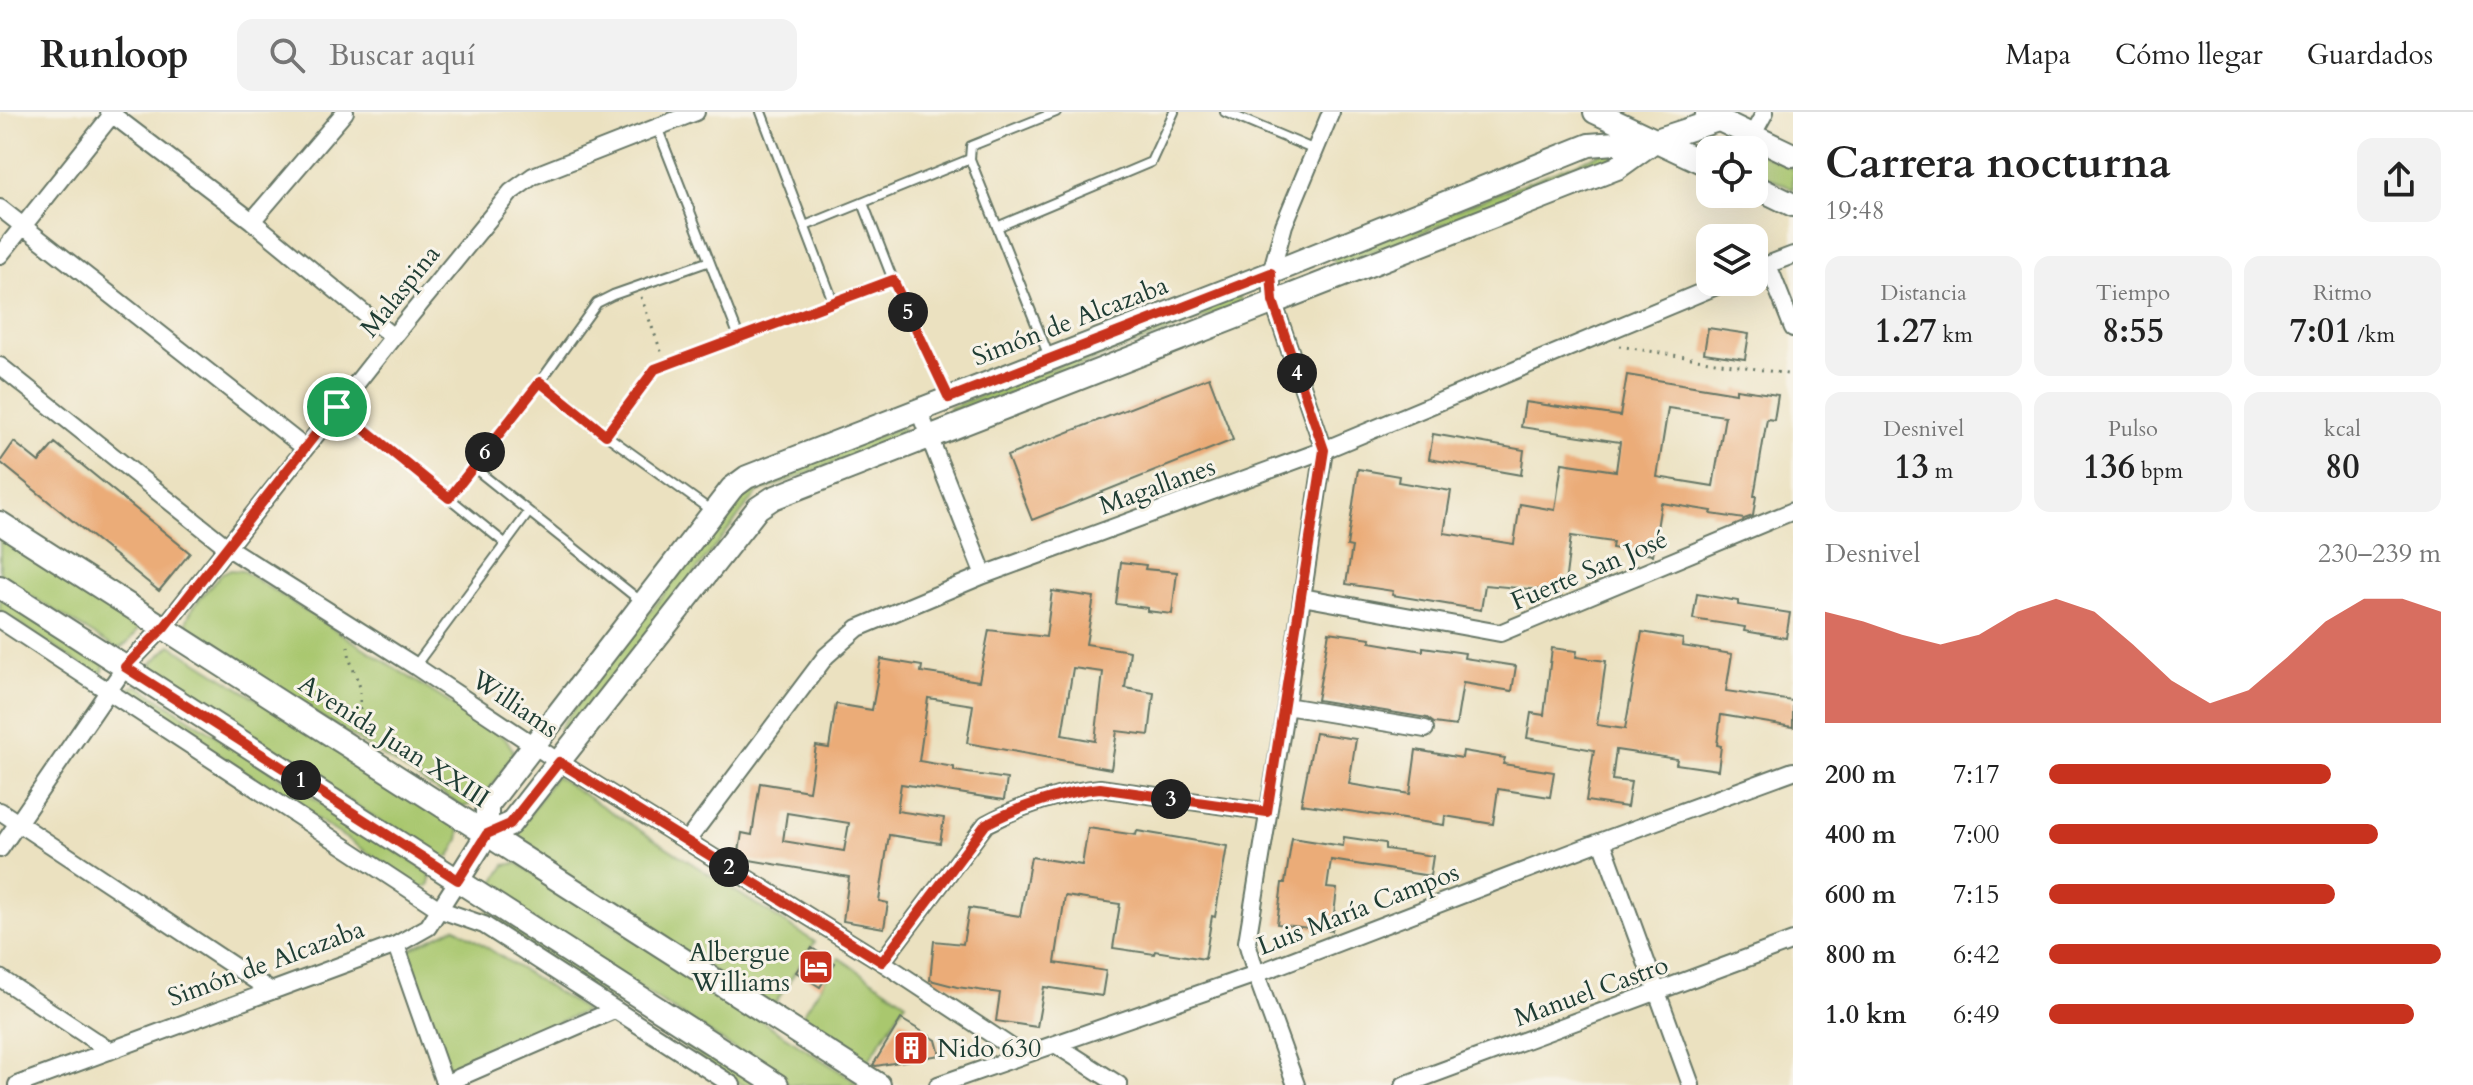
<!DOCTYPE html>
<html lang="es">
<head>
<meta charset="utf-8">
<style>
	body { margin:0; font-family:Cardo,serif; background:#f2f2f2; color:#222; height:100vh; display:flex; flex-direction:column; font-size:30px; white-space:nowrap }
	* { box-sizing:border-box; margin:0 }
	p { font-size:26px; color:#767676 }
	.icon { flex:none; width:44px; height:44px; fill:none; stroke:currentColor; stroke-width:2; stroke-linecap:round; stroke-linejoin:round }
	.map { position:relative; flex:1; overflow:hidden }
	.drawer { display:flex; flex-direction:column; background:#fff; width:680px }
	.drawer>* { flex:none }
	.tools { position:absolute; left:1696px; top:24px; display:grid; gap:16px }
	.tools a { display:grid; place-items:center; width:72px; height:72px; border-radius:16px; background:#fff; box-shadow:0 8px 32px #0002; font-size:40px }
	.pin { position:absolute; display:grid; place-items:center; width:68px; height:68px; color:#fff; margin:-34px; border:4px solid #fff; border-radius:50%; box-shadow:0 2px 8px #0007 }
	.km { position:absolute; width:40px; height:40px; margin:-20px; border-radius:50%; background:#222; color:#fff; font-size:22px; line-height:40px; text-align:center }
	.round { display:grid; place-items:center; flex:none; width:84px; height:84px; border-radius:16px; background:#f2f2f2 }
	.overview { display:flex; align-items:center; justify-content:space-between; height:136px; padding:0 32px }
	h1 { font-size:44px; font-weight:800; line-height:60px }
	.figures { display:grid; grid-template-columns:repeat(3,1fr); gap:12px; height:136px; padding:8px 32px }
	.figures div { display:grid; align-content:center; border-radius:16px; background:#f2f2f2; text-align:center }
	.figures b { font-size:34px; font-weight:800 }
	.figures small { font-size:22px; font-weight:400 }
	.figures p { font-size:22px }
	.chart { height:224px; padding:16px 32px }
	.chart p { display:flex; justify-content:space-between }
	.chart svg { width:100%; height:144px; margin-top:8px; fill:#c8321e; opacity:.7 }
	ul { padding:0 32px; list-style:none; font-size:26px }
	li { display:grid; grid-template-columns:128px 96px 1fr; align-items:center; height:60px }
	li i { height:20px; border-radius:10px; background:#c8321e }
	header { display:flex; align-items:center; gap:48px; box-sizing:border-box; height:112px; padding:0 40px; background:#fff; border-bottom:2px solid #e0e0e0 }
	header strong { font-size:38px }
	nav { display:flex; gap:44px; margin-inline-start:auto; font-size:28px }
	.search { width:560px; height:72px; background:#f2f2f2; display:flex; align-items:center; gap:20px; box-sizing:border-box; padding:0 28px; border-radius:16px; color:#767676; font-size:30px }
	main { display:flex; flex:1; min-height:0 }
	.map>svg:first-child { display:block }
	.green { fill:#a9c76e; stroke:#648251; stroke-width:2 }
	.building { fill:#ebac78; fill-rule:evenodd }
	.lines { fill:none; stroke-linecap:round; stroke-linejoin:round }
	.lane-casing { stroke:#667665; stroke-width:12 }
	.street-casing { stroke:#667665; stroke-width:20 }
	.secondary-casing { stroke:#667665; stroke-width:26 }
	.path { stroke:#667665; stroke-width:3; stroke-dasharray:2 6; stroke-linecap:butt }
	.lane { stroke:#fff; stroke-width:8 }
	.street { stroke:#fff; stroke-width:16 }
	.secondary { stroke:#fff; stroke-width:22 }
	.route-casing { stroke:#fff; stroke-width:16 }
	.route { stroke:#c8321e; stroke-width:10 }
	.labels { text-anchor:middle; dominant-baseline:central; stroke-width:6; stroke-linejoin:round; paint-order:stroke }
	.street-label { font-size:26px; fill:#1f3d34; stroke:#f7f3e8 }
	.poi-label { font-size:26px; fill:#1f3d34; stroke:#f7f3e8; text-anchor:end }
</style>
</head>
<body>
<header>
<strong>Runloop</strong>
<div class="search"><svg class="icon" aria-label="search" viewBox="0 0 24 24"><circle cx="10" cy="10" r="6"/><path d="M15 15l6 6"/></svg>Buscar aquí</div>
<nav><a>Mapa</a><a>Cómo llegar</a><a>Guardados</a></nav>
</header>
<main>
<div class="map">
<svg width="1793" height="973" viewBox="0 0 1793 973">
	<rect width="100%" height="100%" fill="#f7f3e8"/>
	<filter id="ink" filterUnits="userSpaceOnUse"><feTurbulence type="fractalNoise" baseFrequency=".0125" numOctaves="2"/><feDisplacementMap in="SourceGraphic" scale="16" xChannelSelector="R" yChannelSelector="G"/><feConvolveMatrix kernelMatrix="1 2 1 2 8 2 1 2 1" color-interpolation-filters="sRGB"/></filter>
	<filter id="wash" filterUnits="userSpaceOnUse"><feTurbulence type="fractalNoise" baseFrequency=".006" numOctaves="4" result="noise"/><feDisplacementMap in="SourceGraphic" scale="32" xChannelSelector="R" yChannelSelector="G"/><feGaussianBlur stdDeviation="1.8" result="paint"/><feColorMatrix in="noise" values="0 0 0 0 0 0 0 0 0 0 0 0 0 0 0 0 0 1.4 0 .05"/><feComposite in="paint" operator="in"/></filter>
	<g filter="url(#wash)">
		<rect width="100%" height="100%" fill="#ebe1c0"/>
		<path class="green" d="M 1612,37 L 1615,45 L 1336,154 L 1333,146 Z
			M 1754,38 L 1793,57 L 1793,77 L 1754,59 Z
			M 1239,183 L 1242,191 L 952,304 L 949,296 Z
			M 902,315 L 905,323 L 757,381 L 568,623 L 559,616 L 748,375 Z
			M 0,421 L 139,512 C 137,523 127,533 117,537 L 0,465 Z
			M 229,458 L 243,459 L 506,627 L 513,638 L 512,644 C 497,665 489,688 463,695 L 187,519 C 181,502 211,475 222,461 Z
			M 0,485 L 104,551 L 103,560 L 95,562 L 0,499 Z
			M 171,533 L 458,714 C 463,726 456,734 449,745 L 436,745 L 154,563 L 151,558 L 152,551 Z
			M 133,574 L 139,574 L 430,761 L 430,772 L 426,775 L 420,775 L 128,583 L 128,578 Z
			M 555,664 L 815,830 L 772,896 L 512,730 Z
			M 517,751 L 861,973 L 790,973 L 497,784 L 493,772 L 505,753 Z
			M 488,799 L 759,973 L 743,973 L 488,809 L 484,805 L 484,801 Z
			M 455,815 L 586,899 L 449,955 L 407,839 Z
			M 839,846 L 906,890 L 863,957 L 796,913 Z"/>
		<g id="blocks">
			<path class="building" d="M 1708,216 L 1749,222 L 1745,247 L 1704,241 Z
				M 1627,263 L 1736,281 L 1736,277 L 1778,283 L 1774,308 L 1767,307 L 1754,384 L 1756,384 L 1753,404 L 1744,407 L 1711,402 L 1712,399 L 1661,391 L 1653,443 L 1612,436 L 1613,430 L 1571,424 L 1564,480 L 1485,473 L 1481,498 L 1392,483 L 1393,479 L 1346,472 L 1352,435 L 1347,434 L 1358,357 L 1399,364 L 1398,370 L 1451,379 L 1444,421 L 1514,432 L 1520,392 L 1555,398 L 1562,351 L 1616,359 L 1620,330 L 1521,315 L 1525,290 L 1620,304 ZM 1668,296 L 1725,304 L 1713,374 L 1657,365 Z
				M 1209,265 L 1233,328 L 1032,408 L 1007,344 Z
				M 1433,322 L 1524,338 L 1521,363 L 1429,347 Z
				M 14,330 L 39,350 L 55,331 L 190,441 L 159,479 L 0,350 Z
				M 1121,450 L 1146,453 L 1145,457 L 1177,460 L 1172,502 L 1147,499 L 1147,496 L 1116,492 Z
				M 1052,479 L 1094,485 L 1086,532 L 1130,539 L 1125,576 L 1154,581 L 1149,623 L 1117,619 L 1111,657 L 967,631 L 973,593 L 928,586 L 919,649 L 954,655 L 954,659 L 1007,667 L 1004,688 L 901,672 L 897,699 L 944,706 L 940,731 L 889,723 L 879,789 L 888,791 L 884,816 L 843,809 L 849,765 L 738,746 L 742,721 L 752,723 L 760,671 L 809,679 L 816,634 L 829,636 L 836,592 L 872,598 L 881,547 L 922,554 L 921,560 L 979,569 L 989,518 L 1046,525 ZM 1073,556 L 1103,560 L 1095,629 L 1062,623 ZM 787,701 L 849,711 L 844,739 L 783,729 Z
				M 1697,482 L 1738,489 L 1738,493 L 1790,501 L 1786,526 L 1744,519 L 1745,515 L 1693,507 Z
				M 1329,520 L 1371,526 L 1370,530 L 1423,539 L 1423,535 L 1465,541 L 1464,546 L 1516,554 L 1512,579 L 1463,571 L 1456,614 L 1434,611 L 1427,606 L 1317,588 Z
				M 1642,520 L 1683,527 L 1682,534 L 1732,542 L 1726,579 L 1793,589 L 1793,615 L 1721,603 L 1717,633 L 1721,634 L 1718,658 L 1676,652 L 1677,647 L 1616,638 L 1612,668 L 1631,670 L 1627,695 L 1586,689 L 1594,638 L 1527,626 L 1531,601 L 1544,603 L 1552,536 L 1577,539 L 1576,545 L 1606,549 L 1597,613 L 1625,617 Z
				M 1315,621 L 1356,627 L 1349,672 L 1410,682 L 1416,638 L 1462,646 L 1463,639 L 1505,646 L 1503,652 L 1554,660 L 1550,685 L 1498,677 L 1493,712 L 1445,704 L 1444,713 L 1301,692 Z
				M 1088,716 L 1136,723 L 1137,719 L 1227,734 L 1215,805 L 1212,804 L 1205,847 L 1155,839 L 1154,842 L 1113,836 L 1120,792 L 1065,784 L 1055,851 L 1106,859 L 1102,884 L 1044,875 L 1037,915 L 996,909 L 1000,881 L 957,875 L 930,868 L 934,829 L 963,832 L 969,796 L 1020,804 L 1031,745 L 1082,753 Z
				M 1344,725 L 1385,731 L 1385,737 L 1433,744 L 1430,764 L 1331,748 L 1327,776 L 1337,777 L 1332,819 L 1277,812 L 1282,771 L 1285,771 L 1292,726 L 1343,734 Z
				M 812,836 L 835,851 L 820,875 L 796,860 Z
				M 901,907 L 936,928 L 940,943 L 876,954 L 873,953 Z"/>
		</g>
	</g>
	<g filter="url(#ink)">
		<use href="#blocks" fill-opacity="0" stroke="#667665" stroke-width="2"/>
		<g class="lines">
			<defs>
				<path id="lane" d="M 761,0 L 833,189
					M 1225,0 L 1315,38
					M 657,15 L 739,225
					M 970,47 L 1050,247
					M 863,91 L 893,168 L 948,285
					M 805,114 L 970,47 L 971,34 L 1056,0
					M 997,115 L 1151,50 L 1174,0
					M 540,270 L 606,323 L 713,400
					M 337,295 L 506,432
					M 606,323 L 655,257 L 893,168
					M 473,355 L 643,491
					M 449,386 L 540,270 L 597,191 L 613,183 L 707,150
					M 415,554 L 529,400"/>
				<path id="street" d="M 109,0 L 252,109 L 393,225
					M 1752,24 L 1765,0
					M 0,96 L 305,336
					M 252,109 L 345,0
					M 0,143 L 114,0
					M 1768,153 L 1793,216
					M 1754,158 L 1793,143
					M 0,254 L 227,435 L 415,554 L 559,650 L 882,850 L 1023,943
					M 919,299 L 984,463
					M 1302,485 L 1500,521 L 1793,399
					M 0,508 L 441,798 L 484,813 L 732,973
					M 1286,594 L 1425,617
					M 0,699 L 271,879
					M 687,729 L 826,544 L 858,516 L 984,463 L 1324,338 L 1726,170
					M 1602,729 L 1691,973
					M 0,737 L 125,555 L 165,514 L 393,225 L 511,80 L 533,64 L 696,0
					M 396,833 L 445,973
					M 882,850 L 986,712 C 1018,695 1065,679 1100,676 L 1267,700
					M 0,866 L 110,939
					M 1055,932 L 1119,973
					M 444,972 L 614,898
					M 17,973 L 396,833 L 428,815 L 458,768
					M 938,973 L 1256,862 L 1602,729 L 1793,659
					M 1296,973 L 1256,862 L 1247,830 L 1286,594 L 1324,338 L 1273,189 L 1271,161 L 1284,113 L 1331,0
					M 1404,973 L 1793,829"/>
				<path id="secondary" d="M 1595,0 L 1710,54
					M 1707,2 L 1793,43
					M 1754,74 L 1793,93
					M 0,411 L 879,973
					M 0,475 L 777,973
					M 487,722 L 510,712 L 758,396 L 773,386 L 1617,56 L 1656,28
					M 458,768 L 487,722 L 487,694 L 732,376 L 747,365 L 1271,161 L 1589,33 L 1656,28 L 1718,8"/>
			</defs>
			<use href="#lane" class="lane-casing"/>
			<use href="#street" class="street-casing"/>
			<use href="#secondary" class="secondary-casing"/>
			<path class="path" d="M 641,185 L 662,242
				M 1619,234 L 1793,263
				M 348,534 L 350,548 L 360,575 L 360,616"/>
			<use href="#lane" class="lane"/>
			<use href="#street" class="street"/>
			<use href="#secondary" class="secondary"/>
		</g>
	</g>
	<g class="lines" filter="url(#ink)">
		<defs>
			<path id="route" d="M 1271,161 L 1273,189 L 1324,338 L 1267,700 L 1100,676 C 1065,679 1018,695 986,712 L 882,850 L 559,650 L 510,712 L 487,722 L 458,768 L 125,555 L 165,514 L 337,295 L 449,386 L 540,270 L 606,323 L 655,257 L 893,168 L 949,286 Z"/>
		</defs>
		<use href="#route" class="route-casing"/>
		<use href="#route" class="route"/>
	</g>
	<defs>
		<symbol id="hotel-square" viewBox="-11 -11 22 22"><rect x="-9" y="-9" width="18" height="18" rx="4" fill="#c8321e" stroke="#f7f3e8"/><path d="M-6-4.5h1.5V1H6V5H4.5V3h-9V5H-6ZM-4 0a1.8 1.8 0 1 1 3.6 0ZM.5 0V-2.5h3Q6-2.5 6 0Z" fill="#fff"/></symbol>
		<symbol id="building-square" viewBox="-11 -11 22 22"><rect x="-9" y="-9" width="18" height="18" rx="4" fill="#c8321e" stroke="#f7f3e8"/><path d="M-4-6H4V6H1V3H-1V6H-4ZM-2.5-4.3h1.7v1.8h-1.7ZM.8-4.3h1.7v1.8H.8ZM-2.5-1h1.7V.8h-1.7ZM.8-1h1.7V.8H.8Z" fill="#fff"/></symbol>
	</defs>
	<g fill-rule="evenodd">
		<use href="#hotel-square" x="796" y="835" width="40" height="40"/>
		<use href="#building-square" x="891" y="916" width="40" height="40"/>
	</g>
	<g class="labels">
		<g class="street-label">
			<text transform="translate(400 179) rotate(-51)">Malaspina</text>
			<text transform="translate(1070 209) rotate(-21)">Simón de Alcazaba</text>
			<text transform="translate(1157 374) rotate(-20)">Magallanes</text>
			<text transform="translate(1589 458) rotate(-23)">Fuerte San José</text>
			<text transform="translate(515 592) rotate(34)">Williams</text>
			<text transform="translate(394 629) rotate(33)">Avenida Juan XXIII</text>
			<text transform="translate(1358 797) rotate(-21)">Luis María Campos</text>
			<text transform="translate(266 851) rotate(-20)">Simón de Alcazaba</text>
			<text transform="translate(1591 879) rotate(-20)">Manuel Castro</text>
		</g>
		<g class="poi-label">
			<text x="790" y="840">Albergue<tspan x="790" dy="30">Williams</tspan></text>
			<text x="937" y="936" text-anchor="start">Nido 630</text>
		</g>
	</g>
</svg>
<div class="tools">
<a><svg class="icon" aria-label="locate" viewBox="0 0 24 24"><circle cx="12" cy="12" r="6"/><path d="M12 2v4M12 18v4M2 12h4M18 12h4"/></svg></a>
<a><svg class="icon" aria-label="layers" viewBox="0 0 24 24"><path d="M12 4l9 5-9 5-9-5zM3 14l9 5 9-5"/></svg></a>
</div>
<div class="pin" style="left:337px;top:295px;background:#1e9e55"><svg class="icon" aria-label="arrive" viewBox="0 0 24 24"><path d="M6 21V4h12l-3 4 3 4H6"/></svg></div>
<b class="km" style="left:301px;top:668px">1</b>
<b class="km" style="left:729px;top:755px">2</b>
<b class="km" style="left:1171px;top:687px">3</b>
<b class="km" style="left:1297px;top:261px">4</b>
<b class="km" style="left:908px;top:200px">5</b>
<b class="km" style="left:485px;top:340px">6</b>
</div>
<section class="drawer">
<div class="overview"><div><h1>Carrera nocturna</h1><p>19:48</p></div><a class="round"><svg class="icon" aria-label="share" viewBox="0 0 24 24"><path d="M12 15V3M7 8l5-5 5 5M5 13v7h14v-7"/></svg></a></div>
<div class="figures">
<div><p>Distancia</p><b>1.27<small> km</small></b></div>
<div><p>Tiempo</p><b>8:55</b></div>
<div><p>Ritmo</p><b>7:01<small> /km</small></b></div>
</div>
<div class="figures">
<div><p>Desnivel</p><b>13<small> m</small></b></div>
<div><p>Pulso</p><b>136<small> bpm</small></b></div>
<div><p>kcal</p><b>80</b></div>
</div>
<div class="chart"><p><span>Desnivel</span>230–239 m</p>
<svg viewBox="0 0 160 44" preserveAspectRatio="none"><path d="M0 44V10L10 13L20 17L30 20L40 17L50 10L60 6L70 10L80 20L90 31L100 38L110 34L120 24L130 13L140 6L150 6L160 10V44z"/></svg>
</div>
<ul>
<li><b>200 m</b>7:17<i style="width:72%"></i></li>
<li><b>400 m</b>7:00<i style="width:84%"></i></li>
<li><b>600 m</b>7:15<i style="width:73%"></i></li>
<li><b>800 m</b>6:42<i style="width:100%"></i></li>
<li><b>1.0 km</b>6:49<i style="width:93%"></i></li>
</ul>
</section>
</main>
</body>
</html>
